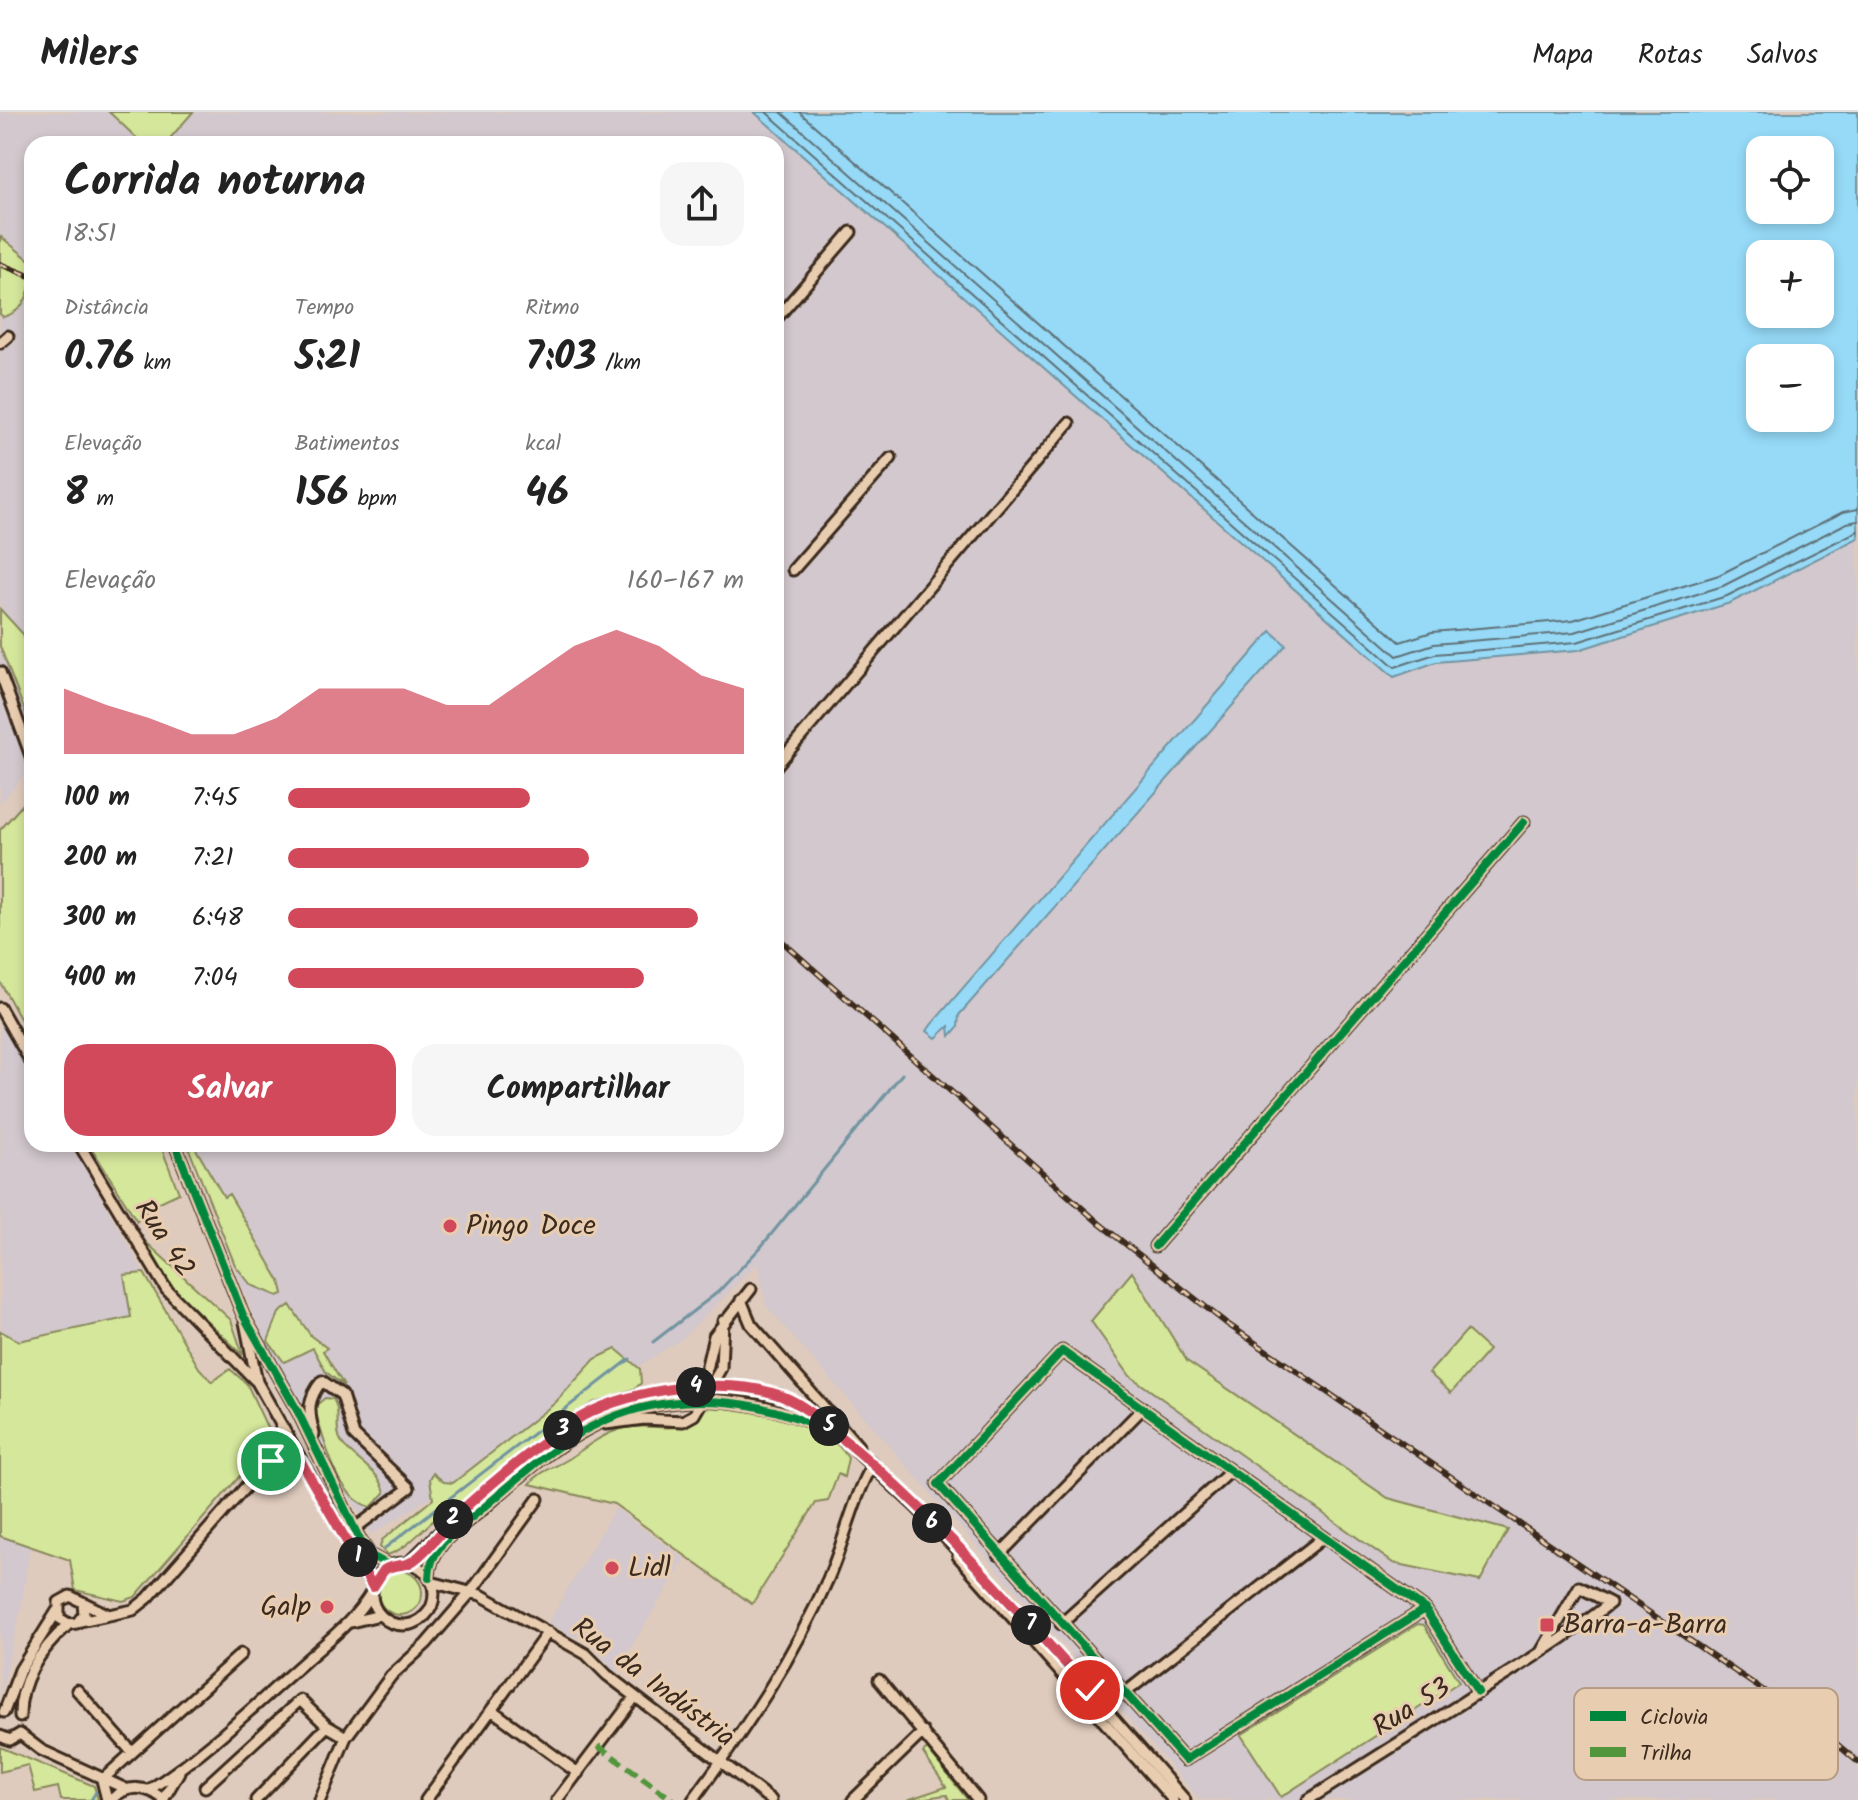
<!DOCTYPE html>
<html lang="pt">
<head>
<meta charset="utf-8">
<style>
	body { margin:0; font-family:Kalam,sans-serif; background:#f6f6f6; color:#222; height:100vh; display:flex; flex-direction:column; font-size:30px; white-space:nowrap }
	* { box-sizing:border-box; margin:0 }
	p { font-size:26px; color:#767676 }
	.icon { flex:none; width:44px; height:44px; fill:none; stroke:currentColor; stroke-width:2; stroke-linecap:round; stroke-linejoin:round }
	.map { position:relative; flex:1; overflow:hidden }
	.drawer { position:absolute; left:24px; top:24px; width:760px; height:1016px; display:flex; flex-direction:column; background:#fff; border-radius:24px; box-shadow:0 4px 12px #0003 }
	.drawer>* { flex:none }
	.buttons { position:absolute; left:1746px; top:24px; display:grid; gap:16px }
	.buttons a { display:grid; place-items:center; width:88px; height:88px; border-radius:16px; background:#fff; box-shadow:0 4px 12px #0003; font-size:40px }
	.pin { position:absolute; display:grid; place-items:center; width:68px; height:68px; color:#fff; margin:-34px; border:4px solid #fff; border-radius:50%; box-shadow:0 2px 8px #0007 }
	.km { position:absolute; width:40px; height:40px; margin:-20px; border-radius:50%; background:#222; color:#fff; font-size:22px; line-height:40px; text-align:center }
	.round { display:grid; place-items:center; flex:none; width:84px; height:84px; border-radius:24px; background:#f6f6f6 }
	.head { display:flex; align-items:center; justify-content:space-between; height:136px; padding:0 40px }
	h1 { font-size:44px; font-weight:600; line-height:60px }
	.stats { display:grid; grid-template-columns:repeat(3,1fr); gap:12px; height:136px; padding:8px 40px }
	.stats div { display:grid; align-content:center }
	.stats b { font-size:40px; font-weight:600 }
	.stats small { font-size:22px; font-weight:400 }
	.stats p { font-size:22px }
	.chart { height:224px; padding:16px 40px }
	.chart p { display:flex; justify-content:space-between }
	.chart svg { width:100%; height:144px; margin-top:8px; fill:#d1495b; opacity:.7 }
	.button { display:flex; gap:16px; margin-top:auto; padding:16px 40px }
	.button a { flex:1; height:92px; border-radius:24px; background:#d1495b; color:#fff; font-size:32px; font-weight:600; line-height:92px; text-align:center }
	.button a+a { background:#f6f6f6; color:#222 }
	ul { padding:0 40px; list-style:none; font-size:26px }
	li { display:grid; grid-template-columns:128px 96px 1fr; align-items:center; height:60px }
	li i { height:20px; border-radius:10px; background:#d1495b }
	header { display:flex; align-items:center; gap:48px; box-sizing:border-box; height:112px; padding:0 40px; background:#fff; border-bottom:2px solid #e0e0e0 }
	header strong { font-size:38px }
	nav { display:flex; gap:44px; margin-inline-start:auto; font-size:28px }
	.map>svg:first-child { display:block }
	.built { fill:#d2c8cd }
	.green { fill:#d5e79b; stroke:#88885c; stroke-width:2 }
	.water { fill:#96daf8; stroke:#7294a1; stroke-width:2; fill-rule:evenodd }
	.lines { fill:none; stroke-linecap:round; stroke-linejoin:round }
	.shore { stroke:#5f7075; stroke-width:2 }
	.stream { stroke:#7294a1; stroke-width:3 }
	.minor-casing { stroke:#3b2a1e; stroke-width:15 }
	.minor { stroke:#e9cdb0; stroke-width:9 }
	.rail-casing { stroke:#3b2a1e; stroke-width:6 }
	.rail { stroke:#e9cdb0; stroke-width:3; stroke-dasharray:9; stroke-linecap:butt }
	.quiet { stroke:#51953d; stroke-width:6; stroke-dasharray:12 6; stroke-linecap:butt }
	.cycleway-casing { stroke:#e9cdb0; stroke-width:13 }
	.cycleway { stroke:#00873e; stroke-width:8 }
	.route-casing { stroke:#fff; stroke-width:16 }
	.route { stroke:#d1495b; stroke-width:10 }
	.poi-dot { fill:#d1495b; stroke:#e9cdb0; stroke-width:3 }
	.labels { text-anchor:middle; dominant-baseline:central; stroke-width:6; stroke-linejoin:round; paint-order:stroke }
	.poi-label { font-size:28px; fill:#3b2a1e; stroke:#e9cdb0; text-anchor:start }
	.street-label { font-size:28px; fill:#3b2a1e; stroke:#e9cdb0 }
	.key { fill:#e9cdb0; stroke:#b59c84; stroke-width:2 }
	.key-label { font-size:22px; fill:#3b2a1e }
</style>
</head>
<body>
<header>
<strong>Milers</strong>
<nav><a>Mapa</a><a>Rotas</a><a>Salvos</a></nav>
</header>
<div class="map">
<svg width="1858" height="1688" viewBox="0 0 1858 1688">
	<rect width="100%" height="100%" fill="#dfcbbd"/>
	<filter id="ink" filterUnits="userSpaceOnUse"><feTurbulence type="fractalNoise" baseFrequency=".0125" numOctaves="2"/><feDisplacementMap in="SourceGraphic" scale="16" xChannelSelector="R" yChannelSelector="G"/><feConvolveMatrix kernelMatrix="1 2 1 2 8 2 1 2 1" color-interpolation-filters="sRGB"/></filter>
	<g filter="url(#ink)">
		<path class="built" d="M 0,0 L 754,0 L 1394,565 L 1436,550 L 1578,538 L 1730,491 L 1858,426 L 1858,1688 L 1200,1688 L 766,1194 L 758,1151 L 682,1227 L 371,1423 L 256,1210 L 186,1032 L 776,1032 L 776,32 L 32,32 L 32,661 L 30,657 L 0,692 Z
			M 0,904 L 32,961 L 32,1032 L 71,1032 L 144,1161 L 124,1164 L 131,1205 L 1,1233 Z
			M 615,1396 L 685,1448 L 615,1561 L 589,1528 L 571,1524 L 548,1511 Z
			M 0,1424 L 30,1435 L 22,1492 L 0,1586 Z"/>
		<path class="green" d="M 109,0 L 193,0 L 165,32 L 143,32 Z
			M 0,124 L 32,150 C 32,173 29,198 3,205 L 0,202 Z
			M 0,497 L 23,522 L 32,545 L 32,618 L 0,534 Z
			M 32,682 L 32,928 L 0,870 L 0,718 Z
			M 89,1032 L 160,1032 L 179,1081 L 151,1094 L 137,1109 Z
			M 187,1032 L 193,1032 L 224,1085 L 229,1082 L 280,1169 L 283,1182 L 278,1184 L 251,1173 L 235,1153 Z
			M 136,1121 L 231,1208 L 243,1243 L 162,1166 Z
			M 1132,1160 L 1187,1249 L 1388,1386 L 1508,1418 L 1480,1469 L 1393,1451 L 1130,1264 L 1091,1209 Z
			M 144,1161 L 199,1256 L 212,1270 L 230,1257 L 247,1272 L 271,1324 L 265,1335 L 135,1485 L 123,1489 L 75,1478 L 70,1448 L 0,1424 L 0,1219 L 19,1229 L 131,1205 L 124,1163 Z
			M 290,1193 L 311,1224 L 327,1236 L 323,1239 L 344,1274 L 326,1260 L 313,1236 L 284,1250 L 268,1229 L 279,1201 Z
			M 1467,1218 L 1489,1238 L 1451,1281 L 1429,1261 Z
			M 616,1237 L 640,1257 L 641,1271 L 636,1276 L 592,1293 L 462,1393 C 432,1398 416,1435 387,1443 L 380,1435 L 382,1428 L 433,1387 L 430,1367 L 433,1361 L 444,1370 L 453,1371 L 555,1291 L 595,1247 Z
			M 325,1286 L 333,1287 C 342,1300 333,1318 342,1331 C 354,1349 381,1358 385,1381 L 371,1395 C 337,1388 323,1324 314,1295 Z
			M 707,1294 C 748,1299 825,1306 848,1346 L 844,1365 L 838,1362 L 828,1389 L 816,1391 L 752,1492 L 614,1392 L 530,1372 C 539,1359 554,1356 567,1348 C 585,1336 600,1323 621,1317 C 656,1307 684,1331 707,1294 Z
			M378 1481a22 22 0 1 1 44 0a22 22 0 1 1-44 0Z
			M 1418,1512 L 1424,1513 L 1459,1570 L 1281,1685 L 1241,1623 Z
			M 0,1635 L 94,1674 L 98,1688 L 61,1688 L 58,1675 L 35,1680 L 28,1653 L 0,1660 Z
			M 927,1637 L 968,1688 L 949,1688 L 947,1683 C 938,1683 922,1688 907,1688 L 946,1675 L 923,1641 Z"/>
		<path class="water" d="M 754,0 L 1858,0 L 1858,426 L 1730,491 L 1578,538 L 1436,550 L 1394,565 ZM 1760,38 L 1820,38 L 1820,98 L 1760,98 ZM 1760,142 L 1820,142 L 1820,202 L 1760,202 ZM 1760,246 L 1820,246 L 1820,306 L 1760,306 Z
			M 1271,519 L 1286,533 L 959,903 L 958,915 L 950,924 L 949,914 L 936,926 L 927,919 L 931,913 Z"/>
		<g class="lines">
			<path class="shore" d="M 766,0 L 1395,555 L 1435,542 L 1577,530 L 1727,484 L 1858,419
				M 781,0 L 1397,544 L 1434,532 L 1575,520 L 1723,474 L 1847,411 L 1858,409
				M 799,0 L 1400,530 L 1432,520 L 1573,508 L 1719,463 L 1843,400 L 1858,397"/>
			<path class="stream" d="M 653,1230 L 718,1180 L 760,1136 L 902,962
				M 385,1436 L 630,1247
				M 91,1688 L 96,1680"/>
			<defs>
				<path id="minor" d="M 776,207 L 851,120
					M 0,231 L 8,224
					M 793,458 L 891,346
					M 0,560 L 32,647
					M 776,654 L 1069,311
					M 0,896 L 32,952
					M 79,1032 L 166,1177 L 255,1268
					M 175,1032 L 243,1203 L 298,1300 L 359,1426 L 370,1443 L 390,1454
					M 1155,1134 L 1524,710
					M 741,1188 L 751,1212 L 858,1334
					M 245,1210 L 257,1270 L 373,1475
					M 702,1274 L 714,1224 L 751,1177
					M 606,1312 L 644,1307 L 683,1309 L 694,1303 L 721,1256 L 723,1209
					M 314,1322 C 308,1299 307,1287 322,1269 L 342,1283 L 354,1323 L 409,1376 L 354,1417
					M 268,1351 L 283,1345 L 300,1350
					M 999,1443 L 1143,1296
					M 958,1444 L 1173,1688
					M372 1482a31 31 0 1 1 62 0a31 31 0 1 1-62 0Z
					M 407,1452 L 460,1400 L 572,1311 L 596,1297 L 630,1286 L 702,1274 L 779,1283 L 822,1307 L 917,1396 L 1065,1551 L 1185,1688
					M 429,1466 C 429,1433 460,1416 483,1397 C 516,1368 550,1336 589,1316 C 663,1277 757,1281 830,1320
					M 431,1470 L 481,1483 L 586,1542 L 607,1563 L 771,1688
					M 83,1491 L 84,1502 L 77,1511 L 69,1512 L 59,1506 L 59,1490 L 70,1484 L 107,1502
					M 1425,1497 L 1185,1648 L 938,1372 L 1062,1239 L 1425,1497 L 1478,1580
					M 80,1509 L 133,1498 L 148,1486 L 265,1353 L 280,1329 L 281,1315
					M 351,1510 L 380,1503
					M 1061,1512 L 1231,1359
					M 879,1568 L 978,1688
					M 77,1578 L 131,1639
					M 1125,1581 L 1324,1425
					M 493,1599 L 578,1661
					M 4,1600 L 20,1558 L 57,1499
					M 20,1605 C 19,1567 42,1536 69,1512
					M 20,1622 L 41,1638 L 126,1677
					M 0,1624 L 10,1628 L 20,1622
					M 102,1668 L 241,1542
					M 102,1668 L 107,1688
					M 205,1675 L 300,1588 L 327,1614 L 346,1625
					M 149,1678 C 205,1642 253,1595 303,1551 C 327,1529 356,1508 372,1479
					M 111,1688 C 127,1672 147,1673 164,1688
					M 163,1688 L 179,1660
					M 256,1688 L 327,1614
					M 320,1688 L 346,1625 L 391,1564 L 426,1532 L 471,1480 L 538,1387
					M 426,1688 L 548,1520
					M 557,1688 L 635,1585
					M 693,1688 C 745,1617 793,1547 828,1467 C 845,1428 852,1389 873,1352 L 870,1349
					M 853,1688 L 923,1620
					M 1308,1688 L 1457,1594 C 1508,1560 1562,1530 1610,1491 L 1579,1475 L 1541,1540"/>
			</defs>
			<use href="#minor" class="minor-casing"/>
			<use href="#minor" class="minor"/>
			<defs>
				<path id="rail" d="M 0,152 L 32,165
					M 776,824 L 1100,1112 L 1226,1211 L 1818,1616 L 1858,1650"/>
			</defs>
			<use href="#rail" class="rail-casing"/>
			<use href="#rail" class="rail"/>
			<path class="quiet" d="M 598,1634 L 673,1688"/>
			<defs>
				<path id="cycleway" d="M 175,1032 L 243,1203 L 298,1300 L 359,1426 L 370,1443 L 390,1454
					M 1155,1134 L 1524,710
					M 429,1466 C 429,1433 460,1416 482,1397 C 516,1369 549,1336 589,1316 C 668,1274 763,1284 840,1325
					M 1425,1497 L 1185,1648 L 938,1372 L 1062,1239 L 1425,1497 L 1478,1580"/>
			</defs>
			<use href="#cycleway" class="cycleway-casing"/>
			<use href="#cycleway" class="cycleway"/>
		</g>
	</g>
	<g class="lines" filter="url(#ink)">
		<defs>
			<path id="route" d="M 271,1349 L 283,1345 L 301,1350 L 373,1475 L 384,1458 C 392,1453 399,1454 407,1452 C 422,1447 446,1413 459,1401 C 489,1373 548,1324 583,1304 C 633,1276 730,1263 784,1285 C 810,1296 826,1314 848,1331 C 936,1404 1013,1494 1090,1578"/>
		</defs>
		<use href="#route" class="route-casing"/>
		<use href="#route" class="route"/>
	</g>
	<g class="poi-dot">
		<circle cx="450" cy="1114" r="8"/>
		<circle cx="612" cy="1456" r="8"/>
		<circle cx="327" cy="1495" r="8"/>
		<rect x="1539" y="1505" width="16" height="16" rx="4"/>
	</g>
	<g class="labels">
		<g class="poi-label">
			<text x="466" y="1114">Pingo Doce</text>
			<text x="628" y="1456">Lidl</text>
			<text x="311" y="1495" text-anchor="end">Galp</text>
			<text x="1563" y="1513">Barra-a-Barra</text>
		</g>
		<g class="street-label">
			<text transform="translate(164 1127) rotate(57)">Rua 42</text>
			<text transform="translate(653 1571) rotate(37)">Rua da Indústria</text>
			<text transform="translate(1412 1596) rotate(-32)">Rua 53</text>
		</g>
	</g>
	<rect x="1574" y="1576" width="264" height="92" rx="12" class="key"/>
	<rect x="1590" y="1599" width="36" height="10" fill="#00873e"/>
	<rect x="1590" y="1635" width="36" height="10" fill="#51953d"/>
	<g class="key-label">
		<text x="1640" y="1612">Ciclovia</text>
		<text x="1640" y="1648">Trilha</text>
	</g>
</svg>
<div class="buttons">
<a><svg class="icon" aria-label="locate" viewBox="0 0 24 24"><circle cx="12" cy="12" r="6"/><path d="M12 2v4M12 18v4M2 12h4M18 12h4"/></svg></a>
<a>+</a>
<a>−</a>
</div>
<div class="pin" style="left:271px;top:1349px;background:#1e9e55"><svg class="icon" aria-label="arrive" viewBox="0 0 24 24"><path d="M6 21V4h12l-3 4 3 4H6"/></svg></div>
<div class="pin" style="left:1090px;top:1578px;background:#d93025"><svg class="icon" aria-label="check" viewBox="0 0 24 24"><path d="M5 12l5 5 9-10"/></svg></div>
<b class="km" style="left:358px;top:1445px">1</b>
<b class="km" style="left:453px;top:1407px">2</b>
<b class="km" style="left:563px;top:1318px">3</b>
<b class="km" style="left:696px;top:1275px">4</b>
<b class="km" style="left:829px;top:1314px">5</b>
<b class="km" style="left:932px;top:1411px">6</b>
<b class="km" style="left:1031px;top:1513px">7</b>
<section class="drawer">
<div class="head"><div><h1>Corrida noturna</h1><p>18:51</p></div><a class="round"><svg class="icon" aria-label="share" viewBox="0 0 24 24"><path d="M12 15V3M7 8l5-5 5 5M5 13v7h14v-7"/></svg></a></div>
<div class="stats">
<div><p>Distância</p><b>0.76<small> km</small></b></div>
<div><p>Tempo</p><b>5:21</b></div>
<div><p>Ritmo</p><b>7:03<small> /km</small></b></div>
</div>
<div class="stats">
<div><p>Elevação</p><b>8<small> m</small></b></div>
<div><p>Batimentos</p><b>156<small> bpm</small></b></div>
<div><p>kcal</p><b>46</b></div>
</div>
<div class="chart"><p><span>Elevação</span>160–167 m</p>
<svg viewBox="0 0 160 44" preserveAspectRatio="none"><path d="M0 44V24L10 29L20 33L30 38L40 38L50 33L60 24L70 24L80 24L90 29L100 29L110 20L120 11L130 6L140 11L150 20L160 24V44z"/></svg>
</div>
<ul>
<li><b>100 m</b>7:45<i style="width:53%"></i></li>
<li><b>200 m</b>7:21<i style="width:66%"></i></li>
<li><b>300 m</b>6:48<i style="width:90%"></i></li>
<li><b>400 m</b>7:04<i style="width:78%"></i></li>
</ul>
<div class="button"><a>Salvar</a><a>Compartilhar</a></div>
</section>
</div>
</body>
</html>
